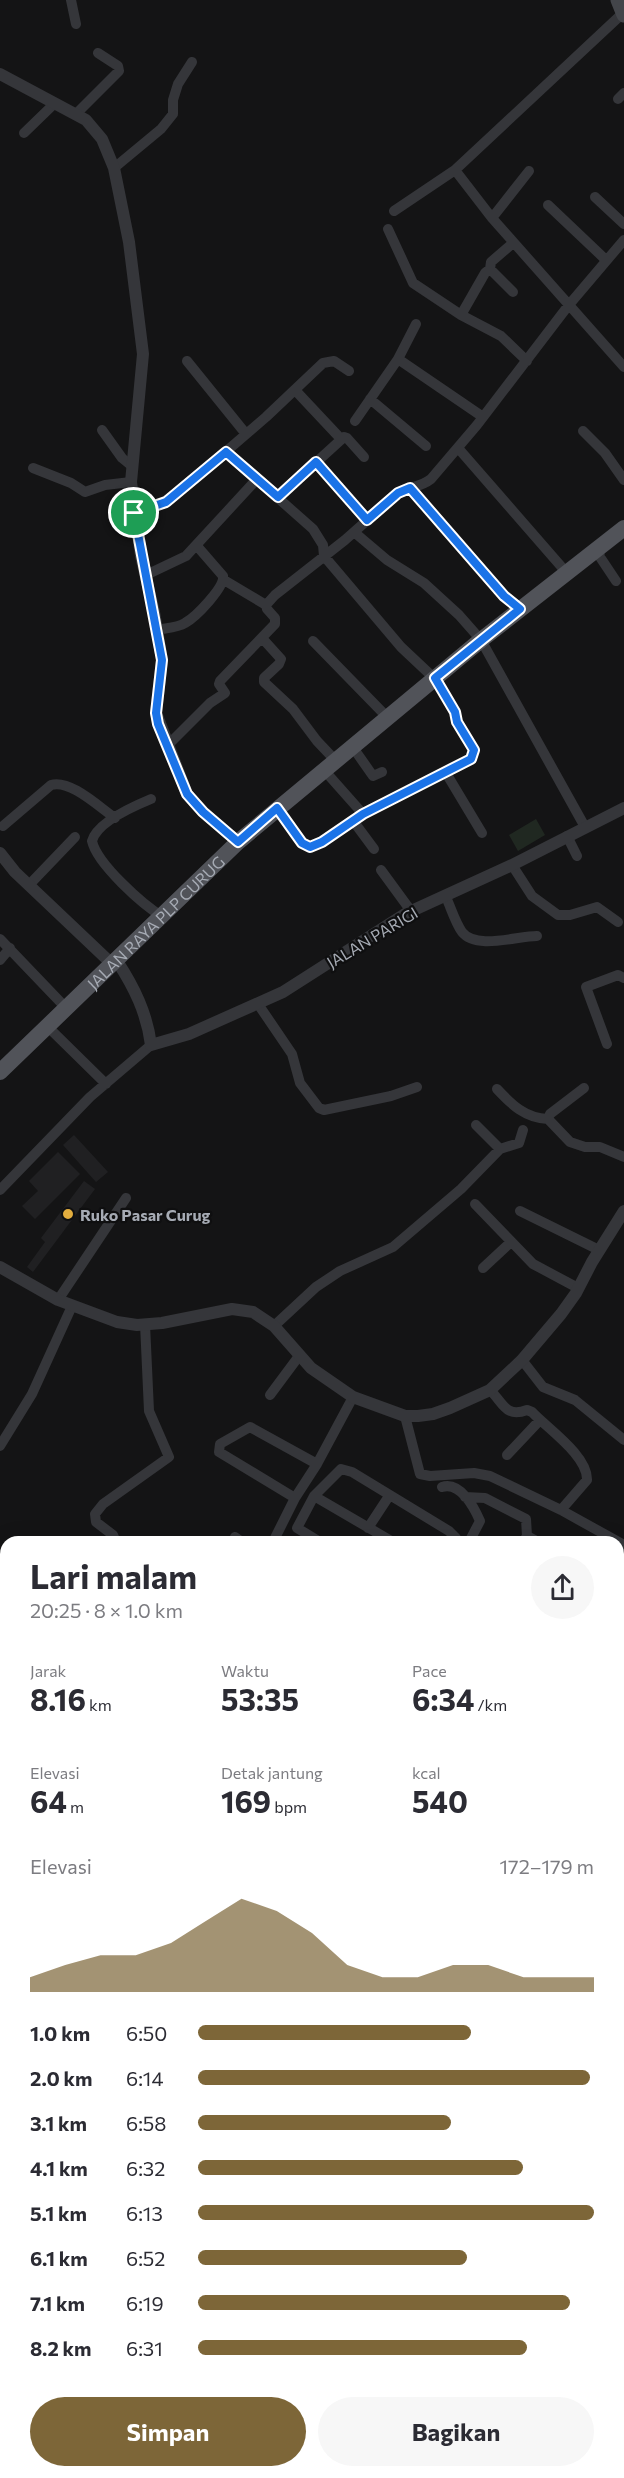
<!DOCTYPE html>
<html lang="id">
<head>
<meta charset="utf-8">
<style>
	body { margin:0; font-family:Commissioner,sans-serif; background:#f7f7f7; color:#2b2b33; height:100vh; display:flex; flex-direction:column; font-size:22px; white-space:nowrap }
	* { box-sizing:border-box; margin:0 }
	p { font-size:20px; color:#7c7c81 }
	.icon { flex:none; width:33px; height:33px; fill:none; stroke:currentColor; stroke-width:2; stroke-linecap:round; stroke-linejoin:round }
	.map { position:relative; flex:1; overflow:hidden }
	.side { position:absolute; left:0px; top:1536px; width:624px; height:942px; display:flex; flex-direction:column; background:#fff; border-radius:18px 18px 0 0; box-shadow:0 6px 24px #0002 }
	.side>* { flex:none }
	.pin { position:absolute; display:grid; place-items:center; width:51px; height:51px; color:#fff; margin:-26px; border:3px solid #fff; border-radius:50%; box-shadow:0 2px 6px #0007 }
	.round { display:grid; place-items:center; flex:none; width:63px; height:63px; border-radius:32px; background:#f7f7f7 }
	.overview { display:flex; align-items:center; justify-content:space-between; height:102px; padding:0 30px }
	h1 { font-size:33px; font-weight:700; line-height:45px }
	.metrics { display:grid; grid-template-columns:repeat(3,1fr); gap:9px; height:102px; padding:6px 30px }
	.metrics div { display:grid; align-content:center }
	.metrics b { font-size:30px; font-weight:700 }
	.metrics small { font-size:16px; font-weight:400 }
	.metrics p { font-size:16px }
	.chart { height:168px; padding:12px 30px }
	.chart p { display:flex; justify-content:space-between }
	.chart svg { width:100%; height:108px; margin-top:6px; fill:#7d6638; opacity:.7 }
	.cta { display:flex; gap:12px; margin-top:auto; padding:12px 30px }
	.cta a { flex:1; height:69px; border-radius:36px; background:#7d6638; color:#fff; font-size:24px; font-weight:700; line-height:69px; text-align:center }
	.cta a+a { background:#f7f7f7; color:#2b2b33 }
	ul { padding:0 30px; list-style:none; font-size:20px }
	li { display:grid; grid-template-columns:96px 72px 1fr; align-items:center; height:45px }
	li i { height:15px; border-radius:8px; background:#7d6638 }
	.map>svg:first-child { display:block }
	.built { fill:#202022 }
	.green { fill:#202821 }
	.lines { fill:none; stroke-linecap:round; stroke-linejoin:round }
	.minor { stroke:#35363a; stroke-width:10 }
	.tertiary { stroke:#35363a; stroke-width:12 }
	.secondary { stroke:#43454a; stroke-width:15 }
	.primary { stroke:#515359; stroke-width:16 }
	.route-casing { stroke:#fff; stroke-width:12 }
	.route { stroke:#1a73e8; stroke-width:8 }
	.poi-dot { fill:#e2ad3e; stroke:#0f0f10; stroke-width:2 }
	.labels { text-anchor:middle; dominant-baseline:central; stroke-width:4.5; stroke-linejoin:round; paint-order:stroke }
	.street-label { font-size:16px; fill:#a6abb4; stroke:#0f0f10 }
	.poi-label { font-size:16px; font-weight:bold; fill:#a6abb4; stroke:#0f0f10; text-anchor:start }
</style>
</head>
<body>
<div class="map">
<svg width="624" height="2478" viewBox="0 0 624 2478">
	<rect width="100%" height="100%" fill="#141415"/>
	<path class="built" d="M 74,1135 L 108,1172 L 96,1182 L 63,1145 Z
		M 58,1152 L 80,1174 L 35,1219 L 22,1206 L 38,1191 L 29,1181 Z
		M 84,1181 L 95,1189 L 33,1272 L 27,1267 L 45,1242 L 41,1238 Z"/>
	<path class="green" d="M 536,819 L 545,835 L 518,851 L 509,835 Z"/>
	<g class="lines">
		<path class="minor" d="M 71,0 L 76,24
			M 618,99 L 624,93
			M 77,113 L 119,71 L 118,66 L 98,53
			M 24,133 L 55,103
			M 114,168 L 161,129 L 173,114 L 173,100 L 178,84 L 192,62
			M 455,170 L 492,218 L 624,367
			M 595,197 L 624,224
			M 548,205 L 606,260
			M 394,211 L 455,170 L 623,13
			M 492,218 L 529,171
			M 388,229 L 413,283 L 461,315 L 501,336 L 527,361
			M 490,269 L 491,262 L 513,243
			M 461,315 L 485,273 L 490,269 L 513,292
			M 398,359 L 483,417
			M 187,361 L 246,434
			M 295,390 L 341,439
			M 370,399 L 426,446
			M 355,421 L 398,359 L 416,324
			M 102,430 L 122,458 L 133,467
			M 583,431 L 605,453 L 624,480
			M 458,448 L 566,572
			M 226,452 L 313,529 L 323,545 L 324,556 L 401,647 L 435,679 L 455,712 L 457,722 L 474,750 L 471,759 L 363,814 L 322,842 L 310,847 L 302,843 L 277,808
			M 316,462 L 367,520
			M 33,468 L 71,483 L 85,492 L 105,485 L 131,482
			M 410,488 L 504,596 L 520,609
			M 278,497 L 344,437 L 347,438 L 364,457
			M 134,513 L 166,502 L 179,492 L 266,417 L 323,363 L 334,361 L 349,371
			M 354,532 L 387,560 L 424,583 L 459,615 L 481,640 L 585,827
			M 598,547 L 600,557 L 616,581
			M 146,575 L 186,556 L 257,479
			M 266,605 L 275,595 L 345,540 L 398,493 C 409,487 421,487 431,479 L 477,425 L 568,306 L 624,240
			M 157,630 C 166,628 177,628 185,623 C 196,617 225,587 223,576 L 197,546
			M 262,638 L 281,659 L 279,664 L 264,678 L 264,682 L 293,709 L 317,741 L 335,760
			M 313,641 L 388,718
			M 169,744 L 210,703 L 225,693 L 219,684 L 220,681 L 275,624 L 275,618 L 267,609 L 266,605 L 224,580
			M 352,746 L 373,776 L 382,772
			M 324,770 L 363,814
			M 446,773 L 482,833
			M 151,799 C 134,806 97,822 92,841 C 97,864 143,905 163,917
			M 354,822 L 374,849
			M 3,826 L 51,785 C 70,779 99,807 115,818
			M 567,836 L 577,856
			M 512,865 L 532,896 L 558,915 L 570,915 L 597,907 L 618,922
			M 381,870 L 411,911
			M 29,885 L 75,837
			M 446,897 C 451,908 455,922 462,932 C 476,950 517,936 537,936
			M 0,939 L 67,1009
			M 0,960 L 10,948
			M 258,1004 L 292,1054 L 300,1083 L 319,1108 L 324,1110 L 391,1096 L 417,1087
			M 48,1027 L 106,1084
			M 607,1044 L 586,987 L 618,975 L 624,978
			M 584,1088 L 550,1114 L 548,1119 L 570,1142 L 585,1147 L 600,1147 L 624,1157
			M 497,1089 C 512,1105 525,1118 548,1119
			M 476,1125 L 500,1149
			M 0,1190 L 90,1097 L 151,1045
			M 475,1204 L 533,1264 L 578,1288
			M 520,1211 L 599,1250
			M 483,1268 L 511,1242
			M 58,1300 L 126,1198
			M 274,1326 L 316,1287 L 340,1271 L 393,1247 L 461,1189 L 500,1149 L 519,1143 L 523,1130
			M 522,1360 L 543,1387 L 575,1400 L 624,1440
			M 490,1390 C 504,1404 506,1418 527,1410 L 532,1412 C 548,1429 588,1456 587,1480 L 561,1510
			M 270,1395 L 299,1356
			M 405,1416 L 420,1474 L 430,1476 L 474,1473 L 490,1476 L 561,1510 L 624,1545
			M 0,1446 L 32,1394 L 72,1306
			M 507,1455 L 540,1420
			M 442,1487 C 460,1481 474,1507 480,1521 L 469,1542
			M 314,1496 L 393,1542
			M 465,1497 L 485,1498 L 526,1519 L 527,1536 L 523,1542
			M 295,1498 L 219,1452 L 220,1444 L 250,1427 L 317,1464
			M 368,1528 L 389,1496
			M 527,1536 L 538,1542
			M 235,1537 L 242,1542
			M 116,1542 L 113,1535 L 96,1522 L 95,1514 L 103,1504 L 169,1457 L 149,1411 L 145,1324
			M 273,1542 L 295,1498 L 317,1464 L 353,1397
			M 320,1542 L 297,1528 L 314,1496 L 341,1469 L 352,1472 L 449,1531 L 456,1538 L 456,1542
			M 618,1575 L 624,1585
			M 0,1759 L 6,1763
			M 0,1807 L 6,1810
			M 0,1853 L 6,1857
			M 0,1896 L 6,1886
			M 0,1941 L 6,1944
			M 618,2369 L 624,2361
			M 618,2382 L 624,2387
			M 618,2404 L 624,2396
			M 544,2472 L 550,2478
			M 383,2478 L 396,2472
			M 479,2478 L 482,2472"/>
		<path class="tertiary" d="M 0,74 L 86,120 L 102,139 L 114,168 L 129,242 L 143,354 L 131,482 L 141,556 L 154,612 L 162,660 L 156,713 L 187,794 L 203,812 L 238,842
			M 0,853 L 15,872 L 112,964
			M 117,961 C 134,987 147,1013 151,1045 L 189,1034 L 283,992 L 405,914 L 512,865 L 624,808
			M 0,1267 L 58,1300 L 117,1322 L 137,1325 L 162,1323 L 232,1309 L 253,1312 L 274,1326 L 311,1368 L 353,1397 L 405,1416 L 418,1416 L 433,1414 L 450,1408 L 490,1390 L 522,1360 L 561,1314 L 576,1293 L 592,1262 L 624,1211"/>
		<path class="secondary" d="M 618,0 L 624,15"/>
		<path class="primary" id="s1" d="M 0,1072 L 238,842 L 481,640 L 624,528"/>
	</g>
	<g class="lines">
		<defs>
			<path id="route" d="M 226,452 L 278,497 L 316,462 L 367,520 L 398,493 L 410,488 L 504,596 L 520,609 L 435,678 L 455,712 L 457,722 L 474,750 L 471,759 L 363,814 L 322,842 L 310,847 L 302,843 L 277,808 L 238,842 L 203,812 L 187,794 L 158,724 L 156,713 L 162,660 L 134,513 L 166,502 Z"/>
		</defs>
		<use href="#route" class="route-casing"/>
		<use href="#route" class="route"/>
	</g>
	<circle class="poi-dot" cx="68" cy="1214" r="6"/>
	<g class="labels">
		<g class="street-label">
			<text stroke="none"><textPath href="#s1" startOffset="216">JALAN RAYA PLP CURUG</textPath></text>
			<text transform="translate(372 937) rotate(-31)">JALAN PARIGI</text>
		</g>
		<g class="poi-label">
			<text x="80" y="1214">Ruko Pasar Curug</text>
		</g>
	</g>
</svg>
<div class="pin" style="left:134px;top:513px;background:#1e9e55"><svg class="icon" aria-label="arrive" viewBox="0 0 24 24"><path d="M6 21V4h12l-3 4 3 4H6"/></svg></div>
<section class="side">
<div class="overview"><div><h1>Lari malam</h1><p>20:25 · 8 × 1.0 km</p></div><a class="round"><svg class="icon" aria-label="share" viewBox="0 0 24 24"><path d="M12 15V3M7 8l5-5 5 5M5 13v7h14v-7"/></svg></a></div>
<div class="metrics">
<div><p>Jarak</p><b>8.16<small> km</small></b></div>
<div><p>Waktu</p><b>53:35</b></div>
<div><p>Pace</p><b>6:34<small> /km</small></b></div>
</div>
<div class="metrics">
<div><p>Elevasi</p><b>64<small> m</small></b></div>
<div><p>Detak jantung</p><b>169<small> bpm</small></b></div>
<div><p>kcal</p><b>540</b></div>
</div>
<div class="chart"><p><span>Elevasi</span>172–179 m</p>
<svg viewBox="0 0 160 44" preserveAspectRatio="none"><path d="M0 44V38L10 33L20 29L30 29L40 24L50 15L60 6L70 11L80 20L90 33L100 38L110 38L120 33L130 33L140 38L150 38L160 38V44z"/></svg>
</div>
<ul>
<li><b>1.0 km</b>6:50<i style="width:69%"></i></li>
<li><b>2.0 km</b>6:14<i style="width:99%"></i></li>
<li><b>3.1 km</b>6:58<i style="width:64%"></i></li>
<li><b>4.1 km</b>6:32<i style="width:82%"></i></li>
<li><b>5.1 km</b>6:13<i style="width:100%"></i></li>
<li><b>6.1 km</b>6:52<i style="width:68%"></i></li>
<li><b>7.1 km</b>6:19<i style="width:94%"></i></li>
<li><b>8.2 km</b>6:31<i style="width:83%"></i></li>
</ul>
<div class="cta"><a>Simpan</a><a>Bagikan</a></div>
</section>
</div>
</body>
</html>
